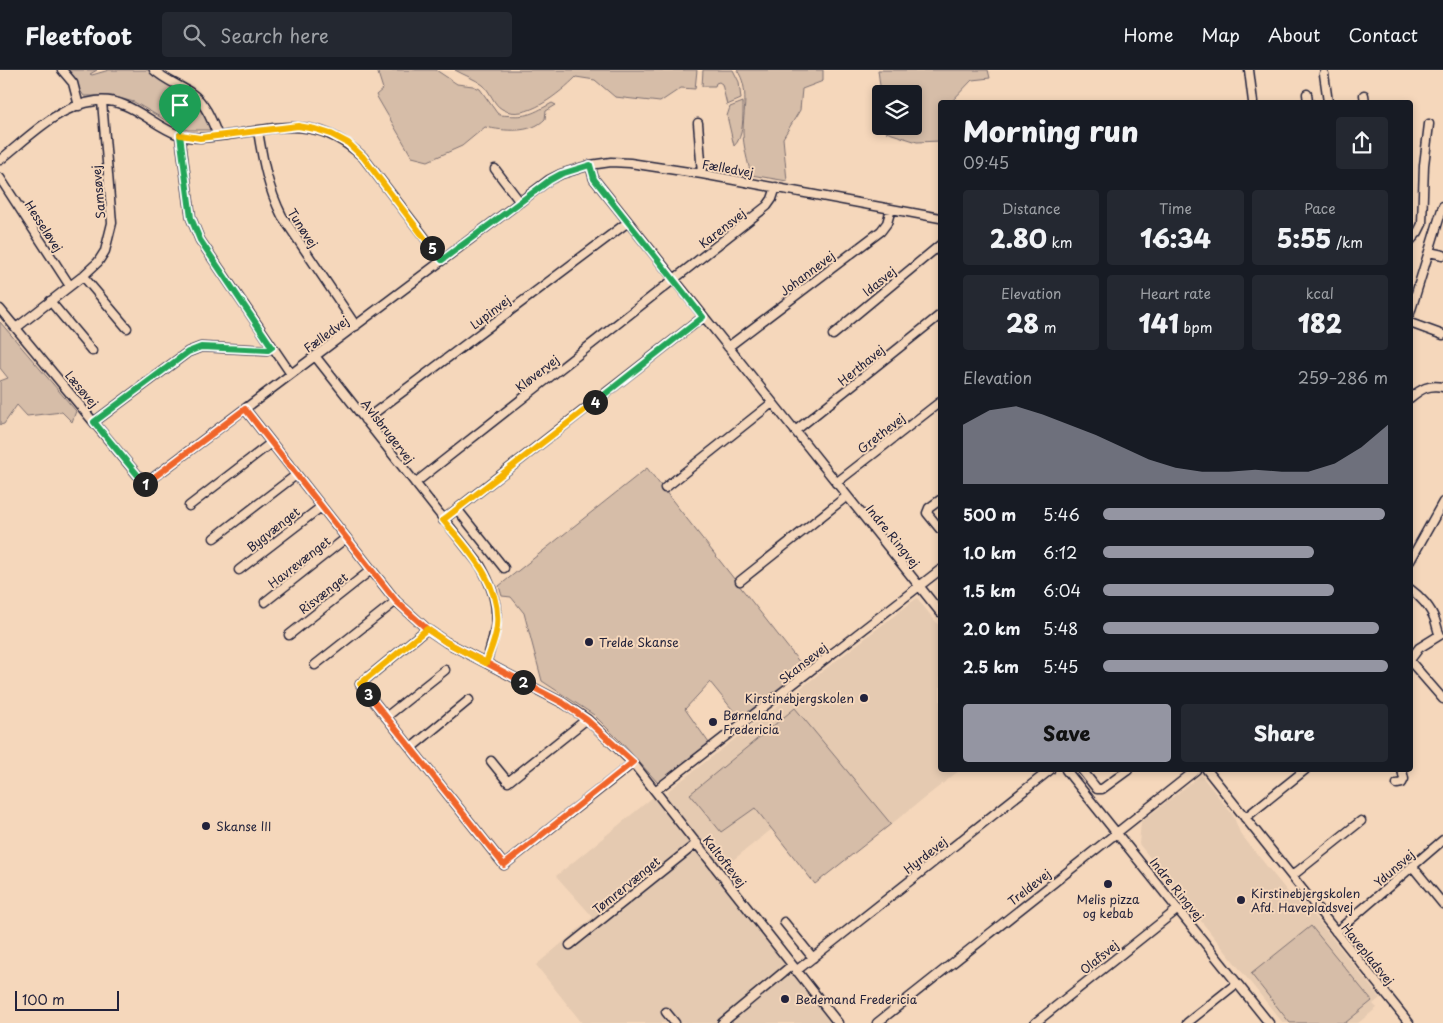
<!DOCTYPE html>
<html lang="en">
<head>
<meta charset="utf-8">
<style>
	body { margin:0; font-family:"Playpen Sans",sans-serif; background:#242831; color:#f1f3f6; height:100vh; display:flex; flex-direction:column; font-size:19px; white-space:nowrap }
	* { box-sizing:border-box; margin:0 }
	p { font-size:16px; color:#9ea1a6 }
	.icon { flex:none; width:28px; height:28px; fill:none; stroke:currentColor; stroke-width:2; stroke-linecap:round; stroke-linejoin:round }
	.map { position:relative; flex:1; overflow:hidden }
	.side { position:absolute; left:938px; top:30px; width:475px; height:672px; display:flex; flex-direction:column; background:#171b24; border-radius:5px; box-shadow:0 2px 8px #0003 }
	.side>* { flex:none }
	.tools { position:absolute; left:872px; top:15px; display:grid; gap:10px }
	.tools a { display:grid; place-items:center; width:50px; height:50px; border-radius:5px; background:#171b24; box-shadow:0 2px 8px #0003; font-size:25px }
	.scale { position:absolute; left:15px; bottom:12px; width:104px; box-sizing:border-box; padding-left:5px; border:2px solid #22223b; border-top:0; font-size:14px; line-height:18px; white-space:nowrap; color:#22223b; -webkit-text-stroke:4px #f5d7bb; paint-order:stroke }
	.pin { position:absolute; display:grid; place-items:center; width:42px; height:42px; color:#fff; margin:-51px -21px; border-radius:50% 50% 50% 0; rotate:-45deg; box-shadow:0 0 5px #0007 }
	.pin .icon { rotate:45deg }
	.km { position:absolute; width:25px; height:25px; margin:-12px; border-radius:50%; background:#222; color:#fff; font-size:14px; line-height:25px; text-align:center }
	.round { display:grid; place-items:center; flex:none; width:52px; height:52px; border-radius:5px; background:#242831 }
	.head { display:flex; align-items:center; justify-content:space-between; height:85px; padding:0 25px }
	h1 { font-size:28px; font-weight:800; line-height:38px }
	.stats { display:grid; grid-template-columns:repeat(3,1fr); gap:8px; height:85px; padding:5px 25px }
	.stats div { display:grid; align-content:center; border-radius:5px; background:#242831; text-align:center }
	.stats b { font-size:25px; font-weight:800 }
	.stats small { font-size:14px; font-weight:400 }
	.stats p { font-size:14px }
	.chart { height:140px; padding:10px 25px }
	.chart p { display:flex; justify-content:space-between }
	.chart svg { width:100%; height:90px; margin-top:5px; fill:#9495a2; opacity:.7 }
	.cta { display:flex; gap:10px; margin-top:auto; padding:10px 25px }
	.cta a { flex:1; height:58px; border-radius:5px; background:#9495a2; color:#111; font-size:20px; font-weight:800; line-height:58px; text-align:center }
	.cta a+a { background:#242831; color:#f1f3f6 }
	ul { padding:0 25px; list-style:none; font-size:16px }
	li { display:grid; grid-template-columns:80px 60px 1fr; align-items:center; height:38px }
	li i { height:12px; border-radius:6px; background:#9495a2 }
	header { display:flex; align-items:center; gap:30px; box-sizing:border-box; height:70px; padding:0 25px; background:#171b24; border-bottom:1px solid #363941 }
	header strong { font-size:24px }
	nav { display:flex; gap:28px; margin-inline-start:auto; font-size:18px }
	.search { width:350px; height:45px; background:#242831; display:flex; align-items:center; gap:12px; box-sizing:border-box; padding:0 18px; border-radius:5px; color:#9ea1a6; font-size:19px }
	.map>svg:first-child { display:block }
	.built { fill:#e5cab1 }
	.green { fill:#d6bda8; stroke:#7c7072 }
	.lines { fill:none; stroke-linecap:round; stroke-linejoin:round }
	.minor-casing { stroke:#22223b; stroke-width:11 }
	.minor { stroke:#f5d7bb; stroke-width:8 }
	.split-1-casing { stroke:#fff; stroke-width:10 }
	.split-2-casing { stroke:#fff; stroke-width:10 }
	.split-3-casing { stroke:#fff; stroke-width:10 }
	.split-4-casing { stroke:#fff; stroke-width:10 }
	.split-5-casing { stroke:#fff; stroke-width:10 }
	.split-6-casing { stroke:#fff; stroke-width:10 }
	.split-1 { stroke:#22a559; stroke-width:6 }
	.split-2 { stroke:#f0652b; stroke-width:6 }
	.split-3 { stroke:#f0652b; stroke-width:6 }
	.split-4 { stroke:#f5b400; stroke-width:6 }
	.split-5 { stroke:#22a559; stroke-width:6 }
	.split-6 { stroke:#f5b400; stroke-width:6 }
	.poi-dot { fill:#22223b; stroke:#f5d7bb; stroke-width:2 }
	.labels { text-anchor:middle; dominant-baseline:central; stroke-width:4; stroke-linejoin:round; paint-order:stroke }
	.street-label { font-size:12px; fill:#22223b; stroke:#f5d7bb }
	.poi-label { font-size:12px; fill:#22223b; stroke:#f5d7bb; text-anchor:start }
</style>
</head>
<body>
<header>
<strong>Fleetfoot</strong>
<div class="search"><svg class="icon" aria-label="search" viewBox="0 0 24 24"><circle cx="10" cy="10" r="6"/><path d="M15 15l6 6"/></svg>Search here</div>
<nav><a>Home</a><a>Map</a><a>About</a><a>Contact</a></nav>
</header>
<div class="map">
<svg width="1443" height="953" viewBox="0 0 1443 953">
	<rect width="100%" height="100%" fill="#f5d7bb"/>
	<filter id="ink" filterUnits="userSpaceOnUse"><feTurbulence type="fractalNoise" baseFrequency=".02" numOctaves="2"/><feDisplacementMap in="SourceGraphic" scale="10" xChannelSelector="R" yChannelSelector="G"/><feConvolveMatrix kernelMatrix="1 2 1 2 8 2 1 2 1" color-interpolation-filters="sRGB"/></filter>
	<g filter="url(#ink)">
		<path class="built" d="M 917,528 L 940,557 L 940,700 L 960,700 L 815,814 L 772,759 L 723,798 L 844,953 L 582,953 L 536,895 L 593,847 L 556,806 L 652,728 L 667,726 L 669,720 Z
			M 1201,705 L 1233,745 L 1240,763 L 1291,826 L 1305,834 L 1380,928 L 1373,934 L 1377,938 L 1358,953 L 1283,953 L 1139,774 L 1141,752 Z"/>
		<path class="green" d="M 66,0 L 97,0 L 90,4 L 92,5 L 109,0 L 149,0 C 165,15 188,20 201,38 C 206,44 208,53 211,60 L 188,60 L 172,54 L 134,32 L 112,26 L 84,26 Z
			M 377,0 L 436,0 L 457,14 L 473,16 L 480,19 L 497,43 L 500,45 C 527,47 528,46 552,33 L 556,35 L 546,41 L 545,49 C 531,64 504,61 485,57 L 462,76 L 428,91 L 412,87 L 376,25 L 383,19 Z
			M 455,0 L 697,0 L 695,19 L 681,18 L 660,32 L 615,27 L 595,10 L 576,7 C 561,22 525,53 502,39 C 493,34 491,22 483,15 C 475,9 464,5 455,0 Z
			M 703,0 L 733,0 L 739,12 L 741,29 L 727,35 L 722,14 L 719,12 L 716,13 L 715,16 L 702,16 Z
			M 737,0 L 823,0 L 823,11 L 802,19 L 800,40 L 783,68 L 787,111 L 751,105 C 748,92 743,76 743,62 C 743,41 750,19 737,0 Z
			M 878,0 L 988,0 L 990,8 L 972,10 L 951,32 L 940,32 L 940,71 L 917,72 L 886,62 L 886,56 L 914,56 L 914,24 L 881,24 Z
			M 743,32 C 743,46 744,67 734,76 L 727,46 L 730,37 Z
			M 0,252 L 76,341 L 72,352 L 62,342 L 27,346 L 17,335 L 4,354 L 0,355 L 0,311 L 8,308 L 0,298 Z
			M 647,398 L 804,598 L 740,649 L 710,612 L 685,639 L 709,673 L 658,713 L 621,672 L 594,645 L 542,611 L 524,543 L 511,527 L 502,526 L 499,516 Z
			M 795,638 L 891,754 L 815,814 L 755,738 L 721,762 L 690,724 Z
			M 1311,856 L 1372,931 L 1345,953 L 1290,953 L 1251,904 Z"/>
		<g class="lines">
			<defs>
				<path id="minor" d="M 62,0 L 73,13 L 79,36
					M 154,0 C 165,10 179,15 191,23 C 205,32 212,51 218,66
					M 1249,0 L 1253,32
					M 1324,4 L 1328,32
					M 1307,24 L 1308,32
					M 1364,25 L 1365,32
					M 698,53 L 702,104
					M 258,61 C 263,92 268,118 282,146 L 356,256
					M 180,65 L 191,148 L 200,170 L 291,304
					M 0,90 C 28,68 59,35 96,31 C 129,27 151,55 179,65 C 195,70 212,67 228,65 C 283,57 318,45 363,87 L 442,190
					M 590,95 L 594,109 L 940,542
					M 495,99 L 520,132
					M 0,108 L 70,216
					M 1410,171 L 1418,162 L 1422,154 L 1424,95 L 1429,54
					M 1429,182 L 1443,185
					M 83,206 L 127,258
					M 50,231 L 92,281
					M 0,239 L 145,414 L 549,110 L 561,104 L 590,95 L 611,92 L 630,93 L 702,104 L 940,148
					M 1410,243 L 1443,136
					M 1410,253 L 1443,265
					M 16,258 L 83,206 L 98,192 L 105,181 L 112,153 L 102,31
					M 833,265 L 844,256 L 847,252 L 940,175
					M 728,277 L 881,161 L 887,153 L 891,139
					M 315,286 L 480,495 C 502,533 499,553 486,593
					M 1410,328 C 1421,319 1429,314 1443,317
					M 245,339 L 396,531 L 427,559 L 446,572 L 563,633 L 587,649 L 633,693 L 838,953
					M 365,350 L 628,152
					M 94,352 L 188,282 L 201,277 L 267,280 L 272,277
					M 795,361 L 940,245
					M 415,413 L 767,136 L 772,129 L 776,117
					M 836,413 L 940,332
					M 665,418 L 772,333
					M 940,430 L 929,438 L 927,443 L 940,459
					M 189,436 L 271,373
					M 457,439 L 504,498
					M 443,450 L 703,247
					M 214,468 L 296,405
					M 1410,491 L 1443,432
					M 239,500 L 321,437
					M 740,511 L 847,426
					M 1410,519 C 1420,526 1431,538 1435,550 C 1437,555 1437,560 1440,565 L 1419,578 L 1410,590
					M 265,532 L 346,468
					M 427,559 L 360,614 L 504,795 L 633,693
					M 289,565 L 371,500
					M 1410,591 L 1443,629
					M 315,595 L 396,531
					M 386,647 L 445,600
					M 411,678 L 469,630
					M 491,691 L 508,712 L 587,649
					M 1066,700 L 1269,953
					M 1082,700 L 1097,719 L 1102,719 L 1128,700
					M 1207,700 L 1409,953
					M 1397,714 L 1402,713 L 1404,709 L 1402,700
					M 655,721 L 940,500
					M 1245,748 L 1305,700
					M 1412,796 L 1443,834
					M 1292,806 L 1361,751
					M 784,852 L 813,888
					M 1336,862 L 1443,770
					M 570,875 L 697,773
					M 796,901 L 1050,700
					M 666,942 L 675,953
					M 722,953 L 792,895
					M 877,953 L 1196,700
					M 1035,953 L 1178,839
					M 1187,953 L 1237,913"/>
			</defs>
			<use href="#minor" class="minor-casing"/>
			<use href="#minor" class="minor"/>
		</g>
	</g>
	<g class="lines" filter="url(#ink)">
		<defs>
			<path id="split-1" d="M 145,414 L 94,352 L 188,282 L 201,277 L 268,280 L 272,277 L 200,170 L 191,148 L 180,65"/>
			<path id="split-2" d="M 145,414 L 245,339 L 396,531 L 427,559 L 446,572 L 523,612"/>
			<path id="split-3" d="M 368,624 L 504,795 L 633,692 L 587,650 L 563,633 L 523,612"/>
			<path id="split-4" d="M 368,624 L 360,614 L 427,559 L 446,572 L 486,593 C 490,581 496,569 497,556 C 501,513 469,481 443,450 L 595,332"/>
			<path id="split-5" d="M 432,178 L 442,190 L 550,110 L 561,104 L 590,95 L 594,109 L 703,247 L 595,332"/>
			<path id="split-6" d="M 180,65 L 200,68 L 298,56 L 315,59 L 331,64 L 348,73 L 363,87 L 432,178"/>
		</defs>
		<use href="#split-1" class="split-1-casing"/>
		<use href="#split-2" class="split-2-casing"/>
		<use href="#split-3" class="split-3-casing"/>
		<use href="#split-4" class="split-4-casing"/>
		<use href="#split-5" class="split-5-casing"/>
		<use href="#split-6" class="split-6-casing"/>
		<use href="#split-1" class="split-1"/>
		<use href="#split-2" class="split-2"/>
		<use href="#split-3" class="split-3"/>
		<use href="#split-4" class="split-4"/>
		<use href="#split-5" class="split-5"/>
		<use href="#split-6" class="split-6"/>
	</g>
	<g class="poi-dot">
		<circle cx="589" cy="572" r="5"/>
		<circle cx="864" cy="628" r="5"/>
		<circle cx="713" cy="652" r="5"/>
		<circle cx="206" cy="756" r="5"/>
		<circle cx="1108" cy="814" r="5"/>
		<circle cx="1241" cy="830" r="5"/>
		<circle cx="785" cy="929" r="5"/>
	</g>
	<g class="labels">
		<g class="street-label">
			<text transform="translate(728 98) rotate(10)">Fælledvej</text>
			<text transform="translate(98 122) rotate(-95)">Samsøvej</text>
			<text transform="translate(44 156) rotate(57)">Hesseløvej</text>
			<text transform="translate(303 158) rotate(57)">Tunøvej</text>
			<text transform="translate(722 158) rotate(-38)">Karensvej</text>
			<text transform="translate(807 203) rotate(-37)">Johannevej</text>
			<text transform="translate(879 211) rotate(-39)">Idasvej</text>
			<text transform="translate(490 242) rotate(-37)">Lupinvej</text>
			<text transform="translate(326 264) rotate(-36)">Fælledvej</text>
			<text transform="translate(861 295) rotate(-39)">Herthavej</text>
			<text transform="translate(537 303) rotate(-38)">Kløvervej</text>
			<text transform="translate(82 319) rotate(50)">Læsøvej</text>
			<text transform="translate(388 361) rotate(52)">Avlsbrugervej</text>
			<text transform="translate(881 363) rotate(-38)">Grethevej</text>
			<text transform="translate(273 459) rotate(-38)">Bygvænget</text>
			<text transform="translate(893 466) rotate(51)">Indre Ringvej</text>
			<text transform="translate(299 492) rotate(-38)">Havrevænget</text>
			<text transform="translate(323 523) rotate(-38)">Risvænget</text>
			<text transform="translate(803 593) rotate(-38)">Skansevej</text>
			<text transform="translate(925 785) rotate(-38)">Hyrdevej</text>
			<text transform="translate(725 791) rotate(52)">Kaltoftevej</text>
			<text transform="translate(1394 798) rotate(-41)">Ydunsvej</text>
			<text transform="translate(626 815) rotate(-39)">Tømrervænget</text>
			<text transform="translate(1029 817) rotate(-38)">Treldevej</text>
			<text transform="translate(1177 819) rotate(51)">Indre Ringvej</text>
			<text transform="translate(1368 884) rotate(51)">Havepladsvej</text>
			<text transform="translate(1099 887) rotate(-39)">Olafsvej</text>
		</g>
		<g class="poi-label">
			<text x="599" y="572">Trelde Skanse</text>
			<text x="854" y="628" text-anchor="end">Kirstinebjergskolen</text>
			<text x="723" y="645">Børneland<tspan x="723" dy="14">Fredericia</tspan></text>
			<text x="216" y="756">Skanse III</text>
			<text x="1251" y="823">Kirstinebjergskolen<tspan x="1251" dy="14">Afd. Havepladsvej</tspan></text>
			<text x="1108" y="829" text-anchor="middle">Melis pizza<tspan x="1108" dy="14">og kebab</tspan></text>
			<text x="795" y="929">Bedemand Fredericia</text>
		</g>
	</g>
</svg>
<div class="tools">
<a><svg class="icon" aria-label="layers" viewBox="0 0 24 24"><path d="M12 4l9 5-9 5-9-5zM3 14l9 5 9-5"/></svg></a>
</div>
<div class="scale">100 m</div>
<div class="pin" style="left:180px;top:65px;background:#1e9e55"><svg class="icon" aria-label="arrive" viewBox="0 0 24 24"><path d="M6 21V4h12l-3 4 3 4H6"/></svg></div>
<b class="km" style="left:145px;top:414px">1</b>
<b class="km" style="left:523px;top:612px">2</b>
<b class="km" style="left:368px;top:624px">3</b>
<b class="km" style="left:595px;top:332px">4</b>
<b class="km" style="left:432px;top:178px">5</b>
<section class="side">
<div class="head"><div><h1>Morning run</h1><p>09:45</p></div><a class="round"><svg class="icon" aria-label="share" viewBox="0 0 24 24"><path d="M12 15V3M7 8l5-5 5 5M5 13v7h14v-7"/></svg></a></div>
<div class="stats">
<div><p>Distance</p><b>2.80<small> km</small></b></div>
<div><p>Time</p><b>16:34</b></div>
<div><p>Pace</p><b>5:55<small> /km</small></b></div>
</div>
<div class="stats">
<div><p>Elevation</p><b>28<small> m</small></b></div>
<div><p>Heart rate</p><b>141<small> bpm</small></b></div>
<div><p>kcal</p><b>182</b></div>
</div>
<div class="chart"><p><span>Elevation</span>259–286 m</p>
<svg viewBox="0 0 160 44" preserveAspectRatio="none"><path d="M0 44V15L10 8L20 6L30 10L40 15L50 20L60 26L70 32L80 36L90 38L100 38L110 37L120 38L130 38L140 34L150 26L160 15V44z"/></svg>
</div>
<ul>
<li><b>500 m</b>5:46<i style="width:99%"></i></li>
<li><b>1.0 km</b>6:12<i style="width:74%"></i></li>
<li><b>1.5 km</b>6:04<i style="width:81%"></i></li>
<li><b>2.0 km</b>5:48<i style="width:97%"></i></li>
<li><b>2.5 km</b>5:45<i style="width:100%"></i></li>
</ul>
<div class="cta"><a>Save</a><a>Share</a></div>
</section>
</div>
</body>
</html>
